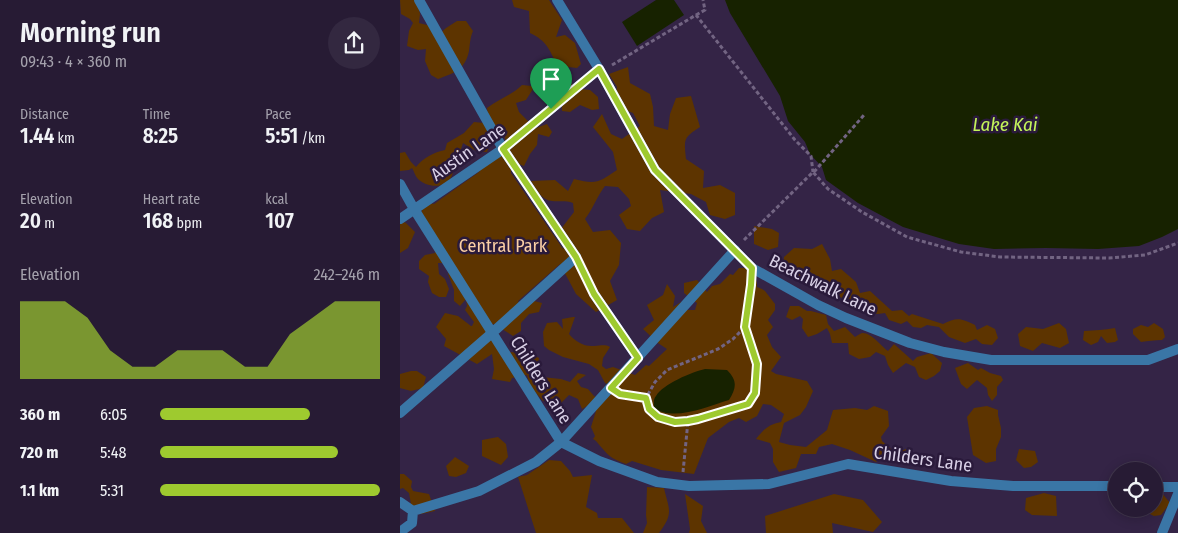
<!DOCTYPE html>
<html lang="en">
<head>
<meta charset="utf-8">
<style>
	body { margin:0; font-family:"Fira Sans Condensed",sans-serif; background:#332840; color:#f1f3f6; height:100vh; display:flex; flex-direction:column; font-size:19px; white-space:nowrap }
	* { box-sizing:border-box; margin:0 }
	p { font-size:16px; color:#a4a1ac }
	.icon { flex:none; width:28px; height:28px; fill:none; stroke:currentColor; stroke-width:2; stroke-linecap:round; stroke-linejoin:round }
	.map { position:relative; flex:1; overflow:hidden }
	.sheet { display:flex; flex-direction:column; background:#271b34; width:400px }
	.sheet>* { flex:none }
	.buttons { position:absolute; left:708px; top:462px; display:grid; gap:10px }
	.buttons a { display:grid; place-items:center; width:55px; height:55px; border-radius:50%; background:#271b34; box-shadow:0 2px 12px #0003,0 0 0 1px #43394f; font-size:25px }
	.pin { position:absolute; display:grid; place-items:center; width:42px; height:42px; color:#fff; margin:-51px -21px; border-radius:50% 50% 50% 0; rotate:-45deg; box-shadow:0 0 5px #0007 }
	.pin .icon { rotate:45deg }
	.round { display:grid; place-items:center; flex:none; width:52px; height:52px; border-radius:26px; background:#332840 }
	.head { display:flex; align-items:center; justify-content:space-between; height:85px; padding:0 20px }
	h1 { font-size:28px; font-weight:600; line-height:38px }
	.metrics { display:grid; grid-template-columns:repeat(3,1fr); gap:8px; height:85px; padding:5px 20px }
	.metrics div { display:grid; align-content:center }
	.metrics b { font-size:21px; font-weight:600 }
	.metrics small { font-size:14px; font-weight:400 }
	.metrics p { font-size:14px }
	.chart { height:140px; padding:10px 20px }
	.chart p { display:flex; justify-content:space-between }
	.chart svg { width:100%; height:90px; margin-top:5px; fill:#9eca2f; opacity:.7 }
	ul { padding:0 20px; list-style:none; font-size:16px }
	li { display:grid; grid-template-columns:80px 60px 1fr; align-items:center; height:38px }
	li i { height:12px; border-radius:6px; background:#9eca2f }
	main { display:flex; flex:1; min-height:0 }
	.map>svg:first-child { display:block }
	.green { fill:#5d3400 }
	.water { fill:#172200 }
	.lines { fill:none; stroke-linecap:round; stroke-linejoin:round }
	.path { stroke:#726482; stroke-width:3; stroke-dasharray:4 2.5; stroke-linecap:butt }
	.lane { stroke:#3a76a6; stroke-width:10 }
	.street { stroke:#3a76a6; stroke-width:10 }
	.route-casing { stroke:#fff; stroke-width:10 }
	.route { stroke:#9eca2f; stroke-width:6 }
	.labels { text-anchor:middle; dominant-baseline:central; stroke-width:5; stroke-linejoin:round; paint-order:stroke }
	.street-label { font-size:18px; fill:#d9d0e6; stroke:#2a1a3b }
	.park-label { font-size:18px; fill:#fbcfa5; stroke:#2a1a3b }
	.water-label { font-size:19px; font-style:italic; fill:#c4f45a; stroke:#2a1a3b }
</style>
</head>
<body>
<main>
<section class="sheet">
<div class="head"><div><h1>Morning run</h1><p>09:43 · 4 × 360 m</p></div><a class="round"><svg class="icon" aria-label="share" viewBox="0 0 24 24"><path d="M12 15V3M7 8l5-5 5 5M5 13v7h14v-7"/></svg></a></div>
<div class="metrics">
<div><p>Distance</p><b>1.44<small> km</small></b></div>
<div><p>Time</p><b>8:25</b></div>
<div><p>Pace</p><b>5:51<small> /km</small></b></div>
</div>
<div class="metrics">
<div><p>Elevation</p><b>20<small> m</small></b></div>
<div><p>Heart rate</p><b>168<small> bpm</small></b></div>
<div><p>kcal</p><b>107</b></div>
</div>
<div class="chart"><p><span>Elevation</span>242–246 m</p>
<svg viewBox="0 0 160 44" preserveAspectRatio="none"><path d="M0 44V6L10 6L20 6L30 14L40 30L50 38L60 38L70 30L80 30L90 30L100 38L110 38L120 22L130 14L140 6L150 6L160 6V44z"/></svg>
</div>
<ul>
<li><b>360 m</b>6:05<i style="width:68%"></i></li>
<li><b>720 m</b>5:48<i style="width:81%"></i></li>
<li><b>1.1 km</b>5:31<i style="width:100%"></i></li>
</ul>
</section>
<div class="map">
<svg width="778" height="533" viewBox="0 0 778 533">
	<rect width="100%" height="100%" fill="#342446"/>
	<path class="green" d="M 0,0 L 15,0 L 17,1 L 20,14 L 19,23 L 31,26 L 35,38 L 46,28 L 57,21 L 66,21 L 73,31 C 70,38 70,44 69,51 C 65,70 54,73 38,79 L 31,75 L 25,61 L 26,49 L 18,50 L 7,46 L 9,31 L 13,23 L 10,19 L 1,14 Z
		M 112,0 L 149,0 L 162,20 L 156,37 L 165,35 L 175,43 L 181,64 L 177,68 L 168,67 L 162,76 L 171,84 L 181,89 L 190,90 L 198,97 L 199,109 L 192,110 L 180,105 L 170,112 L 162,111 L 161,86 L 151,87 L 141,83 L 157,65 C 149,49 147,41 130,33 L 129,11 L 114,7 Z
		M 228,67 L 230,83 L 250,94 L 253,107 L 254,126 L 268,130 L 270,114 L 276,98 L 291,96 L 300,127 C 283,138 284,139 286,159 L 304,171 L 303,188 L 320,185 L 335,193 L 335,215 L 325,219 L 310,215 L 306,202 L 291,194 L 260,190 L 264,212 L 252,218 L 240,231 L 227,229 L 219,215 L 231,206 L 229,199 L 218,187 L 205,186 C 197,196 193,209 185,219 L 193,232 L 210,230 L 221,243 L 219,265 L 210,281 L 217,300 L 196,312 L 176,294 L 160,264 L 118,301 L 119,303 L 134,301 L 142,303 L 139,312 L 129,314 L 121,323 L 121,331 L 113,336 L 94,324 L 91,325 L 109,352 L 128,353 L 139,358 L 137,370 L 142,377 L 161,379 L 170,382 L 178,373 L 186,375 L 177,381 L 181,387 L 188,389 L 194,396 L 204,401 L 216,388 L 205,383 L 198,370 L 189,364 L 163,357 L 149,350 L 144,346 L 143,332 L 147,323 L 157,322 L 163,329 L 162,319 L 173,317 L 175,317 L 169,334 C 175,341 184,347 194,346 C 201,346 204,344 210,347 L 203,358 L 202,366 L 206,369 L 213,367 L 235,375 L 246,365 L 249,366 L 267,349 L 258,343 L 243,329 L 254,320 L 247,305 L 263,295 L 267,284 L 275,296 L 273,307 L 281,302 L 288,310 L 295,310 L 297,303 L 284,293 L 284,283 L 297,280 L 307,292 L 312,286 L 320,284 L 330,274 L 333,275 L 339,268 L 352,268 L 357,283 L 357,287 L 362,289 L 365,291 L 375,304 L 375,310 L 368,320 L 373,327 L 367,335 L 372,347 L 381,357 L 371,371 L 376,374 L 407,381 L 413,391 L 406,407 L 400,415 L 384,423 L 379,442 L 390,445 L 406,447 L 427,430 L 433,410 L 455,408 L 467,410 L 474,406 L 488,411 L 489,426 L 481,437 L 482,441 L 496,453 L 506,449 L 508,460 L 485,453 L 476,462 L 450,450 L 432,444 L 419,447 L 416,454 L 401,454 L 396,468 L 379,472 L 373,462 L 373,449 L 370,443 L 356,439 C 363,430 369,424 381,422 L 384,414 L 371,405 L 363,404 L 357,416 L 346,422 L 339,418 L 329,422 L 308,438 L 294,474 L 261,470 L 232,461 L 226,464 C 215,460 209,457 202,448 C 198,444 198,442 193,439 L 195,436 L 191,427 L 196,411 L 189,405 L 182,409 L 178,399 L 169,395 L 160,404 L 143,401 L 130,386 L 127,375 L 112,378 L 110,382 L 92,379 L 94,369 L 92,354 L 77,364 L 44,346 L 46,339 L 36,327 L 45,313 L 58,316 L 71,326 L 72,326 L 74,322 L 65,310 L 67,306 L 66,299 L 60,306 L 54,301 L 54,290 L 48,274 L 52,266 L 46,263 L 38,263 L 39,274 L 45,279 L 49,289 L 46,297 L 39,297 L 32,293 L 28,282 L 29,276 L 19,269 L 19,261 L 25,255 L 35,253 L 34,247 L 20,224 L 22,209 L 29,203 L 34,204 L 79,172 L 81,167 L 101,155 L 111,170 L 111,173 L 163,249 L 166,242 L 157,234 L 174,212 L 173,203 C 165,200 159,202 152,201 C 141,200 136,189 131,181 L 155,180 L 168,191 L 174,179 C 197,185 199,182 217,170 L 213,152 L 193,127 L 202,114 L 211,134 L 222,139 L 240,126 L 233,113 L 214,106 L 217,87 L 209,74 Z
		M 122,85 L 132,86 L 133,89 L 126,100 L 116,103 L 119,112 L 128,121 L 136,128 L 147,124 L 152,132 L 149,137 L 138,134 L 137,145 L 130,154 L 124,166 L 119,164 L 114,157 L 108,152 L 105,138 L 102,135 L 101,129 L 93,124 L 87,127 L 90,144 L 87,152 L 76,151 L 63,143 L 59,155 L 53,160 C 54,166 54,174 50,179 C 43,189 26,187 18,179 C 15,176 14,171 12,168 L 9,170 L 0,171 L 0,153 L 5,152 L 11,162 L 16,167 C 23,158 34,152 45,150 L 47,143 L 64,133 L 74,122 L 84,123 L 88,117 L 87,108 C 99,99 112,95 122,85 Z
		M 0,220 L 6,223 L 15,232 L 8,248 L 0,253 Z
		M 354,226 L 372,229 L 379,233 L 378,247 L 368,250 L 354,244 Z
		M 422,244 L 430,259 L 432,271 L 441,269 L 456,282 L 460,293 L 470,291 L 492,311 L 502,310 L 509,316 L 512,314 L 543,324 C 557,316 563,319 575,325 L 577,330 L 587,325 L 595,329 L 598,338 L 592,345 L 582,344 L 576,339 L 565,343 L 549,337 L 539,327 L 527,325 L 521,328 L 513,327 L 507,321 L 501,324 L 489,320 L 485,313 L 478,314 L 465,312 L 456,300 L 444,299 L 425,290 L 416,277 L 399,279 L 383,267 L 384,257 L 394,248 L 412,249 Z
		M 390,306 L 399,306 L 407,311 L 411,311 L 426,315 L 428,324 L 434,331 L 445,327 L 455,337 C 457,336 459,334 462,333 C 471,332 481,346 488,351 L 494,344 L 513,361 L 517,357 L 531,353 L 542,363 L 540,371 L 534,376 L 526,380 L 519,377 L 515,367 L 506,363 L 493,373 L 488,365 L 485,356 L 476,352 L 470,357 L 459,359 L 449,354 L 448,343 L 432,343 L 430,334 L 427,328 L 417,334 L 408,337 L 402,328 L 403,319 L 400,316 L 392,320 L 386,317 Z
		M 659,323 L 666,329 L 669,343 L 660,348 L 642,343 L 633,351 L 620,346 L 618,334 L 626,327 L 643,329 Z
		M 754,323 L 763,329 L 765,337 L 762,340 C 755,340 748,341 741,342 L 733,334 L 733,329 L 741,325 L 748,327 Z
		M 715,328 L 718,340 L 715,342 L 707,343 L 701,336 L 698,342 L 691,345 L 683,340 L 684,331 C 695,330 704,330 715,328 Z
		M 568,363 L 578,370 L 581,368 L 590,373 L 601,376 L 603,380 L 597,387 L 597,395 L 592,401 L 588,395 L 587,388 L 577,380 L 567,389 L 561,384 L 555,368 Z
		M 11,371 L 17,371 L 26,377 L 23,388 L 11,391 L 0,388 L 0,374 Z
		M 587,406 L 598,410 L 598,415 L 601,428 L 601,437 L 596,449 L 596,461 L 586,463 L 573,455 L 567,417 L 574,408 Z
		M 98,437 L 106,444 L 108,457 L 101,465 L 82,456 L 82,440 Z
		M 619,449 L 635,451 L 638,462 L 631,467 L 624,468 L 616,460 Z
		M 55,457 L 69,466 L 66,473 L 56,477 L 49,476 L 46,466 Z
		M 149,460 L 161,461 L 170,471 L 173,477 L 192,475 L 186,507 L 197,513 L 198,518 L 222,518 L 234,533 L 136,533 L 118,477 L 127,475 Z
		M 0,474 L 4,474 L 12,481 L 11,487 L 13,491 L 29,494 L 35,511 L 21,514 L 11,504 L 9,493 L 3,488 L 0,489 Z
		M 247,487 L 264,488 C 269,510 274,513 259,533 L 243,533 L 247,523 L 246,515 Z
		M 754,492 L 762,493 L 770,503 L 761,515 L 754,516 L 746,512 L 747,509 L 754,509 Z
		M 644,493 L 656,496 L 657,516 L 632,515 L 625,510 L 626,498 Z
		M 285,494 L 303,506 L 301,521 L 307,533 L 289,533 L 290,529 Z
		M 434,494 L 463,500 L 482,522 L 473,532 L 432,523 L 433,533 L 366,533 L 365,516 Z"/>
	<path class="water" d="M 256,0 L 274,0 L 284,15 L 237,46 L 222,22 Z
		M 325,0 L 778,0 L 778,229 L 762,237 L 739,246 L 698,249 L 646,248 L 594,249 L 559,244 L 503,227 L 458,203 L 426,180 L 422,167 L 410,154 L 405,142 L 388,121 L 380,96 L 330,13 Z
		M 305,369 L 327,370 C 337,380 337,387 329,400 C 308,406 274,422 254,408 C 254,404 253,399 256,396 C 263,384 292,372 305,369 Z"/>
	<g class="lines">
		<path class="path" d="M 296,15 L 305,10 L 303,0
			M 212,65 L 296,15 L 395,140 L 411,156 L 413,172
			M 414,172 L 464,115
			M 344,240 L 413,172 L 428,189 L 462,212 L 507,237 L 561,252 L 600,257 L 709,258 L 745,255 L 778,243
			M 182,268 L 189,283
			M 222,394 L 246,398
			M 288,421 C 275,422 257,422 249,410 C 247,407 247,401 246,398 L 255,382 L 267,370 L 318,349 L 333,339 L 345,327
			M 283,472 L 288,421 L 323,412 L 348,404 L 355,393 L 357,364 L 345,327 L 351,283"/>
		<path class="lane" d="M 19,0 L 103,149 L 176,257
			M 0,413 L 92,333"/>
		<path class="street" d="M 157,0 L 199,69 L 255,170 L 352,268 L 418,305 L 446,318 L 510,343 L 544,352 L 591,360 L 748,360 L 778,349
			M 0,184 L 14,209 L 161,442 L 199,461 L 257,482 L 289,486 L 369,484 L 448,464 L 551,481 L 613,486 L 716,486
			M 0,219 L 103,149 L 199,69
			M 194,294 L 238,358
			M 92,333 L 176,257
			M 754,487 L 778,487
			M 0,502 L 13,511
			M 13,511 L 79,491 L 136,462 L 161,442 L 335,250
			M 0,532 L 12,523 L 13,511
			M 762,533 L 778,494"/>
	</g>
	<g class="lines">
		<defs>
			<path id="route" d="M 199,69 L 255,170 L 352,268 L 351,285 L 345,327 L 357,364 L 355,393 L 348,404 L 298,419 L 288,421 L 275,422 L 258,417 L 249,409 L 246,398 L 220,394 L 211,388 L 238,358 L 194,294 L 176,257 L 103,149 Z"/>
		</defs>
		<use href="#route" class="route-casing"/>
		<use href="#route" class="route"/>
	</g>
	<g class="labels">
		<g class="street-label">
			<text transform="translate(68 152) rotate(-35)">Austin Lane</text>
			<text transform="translate(423 285) rotate(26)">Beachwalk Lane</text>
			<text transform="translate(141 380) rotate(58)">Childers Lane</text>
			<text transform="translate(523 459) rotate(8)">Childers Lane</text>
		</g>
		<g class="park-label">
			<text x="103" y="246">Central Park</text>
		</g>
		<g class="water-label">
			<text x="605" y="124">Lake Kai</text>
		</g>
	</g>
</svg>
<div class="buttons">
<a><svg class="icon" aria-label="locate" viewBox="0 0 24 24"><circle cx="12" cy="12" r="6"/><path d="M12 2v4M12 18v4M2 12h4M18 12h4"/></svg></a>
</div>
<div class="pin" style="left:151px;top:109px;background:#1e9e55"><svg class="icon" aria-label="arrive" viewBox="0 0 24 24"><path d="M6 21V4h12l-3 4 3 4H6"/></svg></div>
</div>
</main>
</body>
</html>
